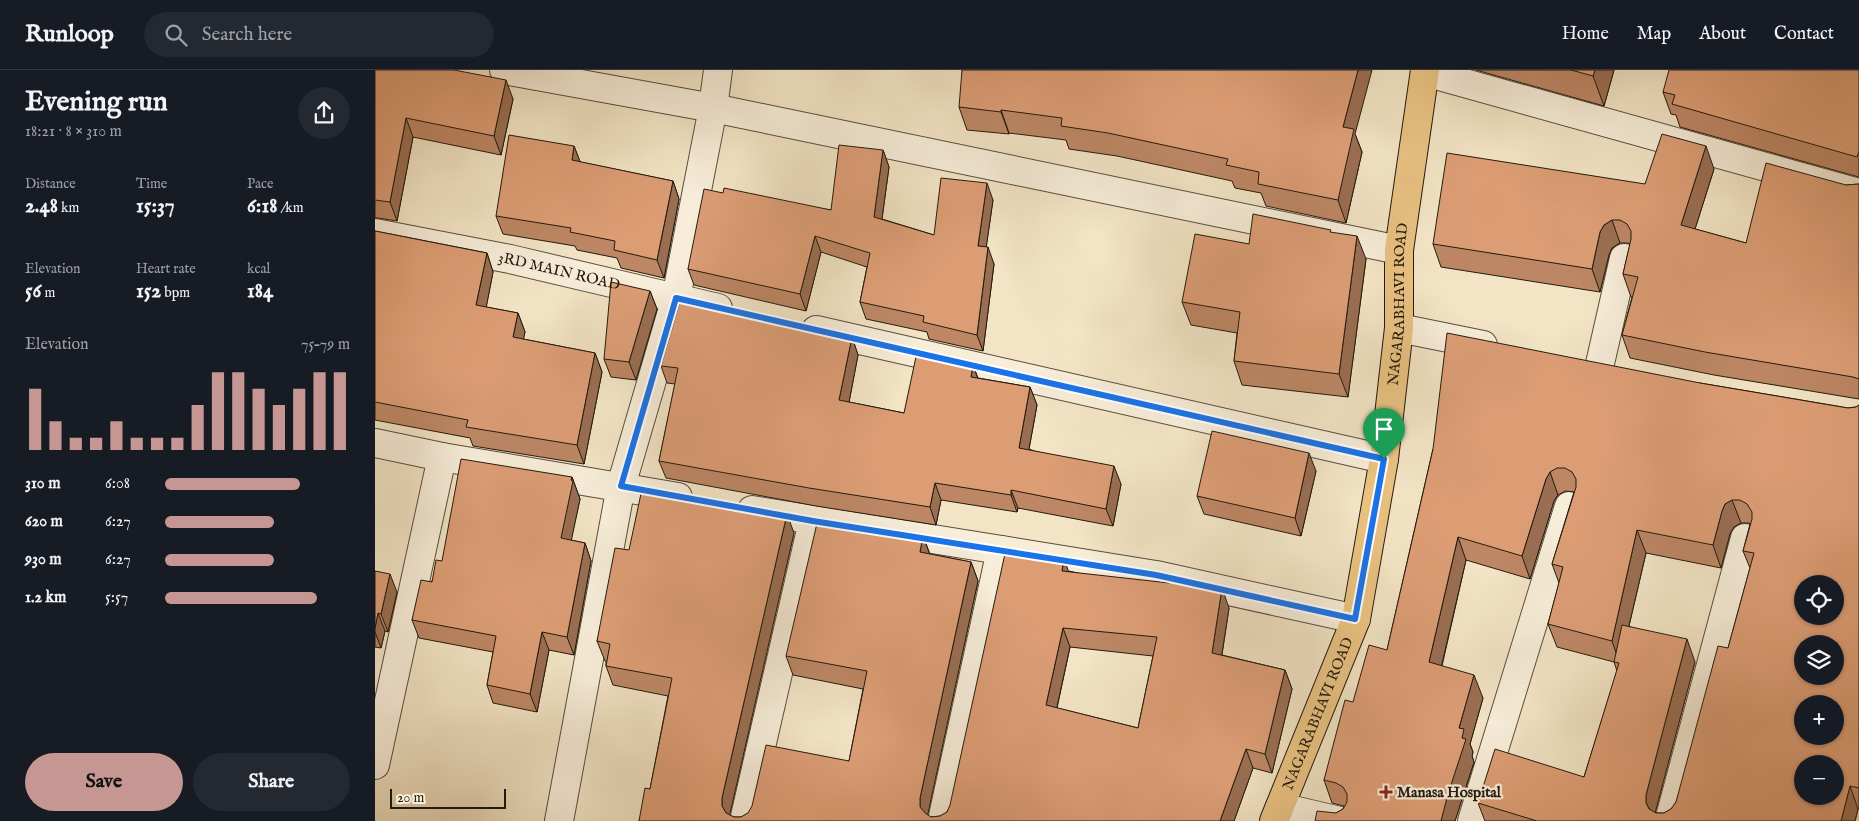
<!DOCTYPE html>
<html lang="en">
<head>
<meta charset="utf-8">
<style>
	body { margin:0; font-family:"IM FELL English",serif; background:#242831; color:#f1f3f6; height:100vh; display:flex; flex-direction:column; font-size:19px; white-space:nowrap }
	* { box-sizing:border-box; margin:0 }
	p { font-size:16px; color:#9ea1a6 }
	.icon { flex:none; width:28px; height:28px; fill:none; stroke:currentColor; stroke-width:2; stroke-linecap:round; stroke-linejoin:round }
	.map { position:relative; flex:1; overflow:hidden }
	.sheet { display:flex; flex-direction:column; background:#171b24; width:375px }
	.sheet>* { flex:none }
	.tools { position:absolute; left:1419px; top:505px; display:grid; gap:10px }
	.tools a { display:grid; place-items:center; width:50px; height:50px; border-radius:50%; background:#171b24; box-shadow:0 1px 4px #0004; font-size:25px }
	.scale { position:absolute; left:15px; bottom:12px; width:116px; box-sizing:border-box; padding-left:5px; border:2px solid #241a0e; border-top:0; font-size:14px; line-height:18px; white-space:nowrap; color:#241a0e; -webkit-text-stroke:4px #f7edd9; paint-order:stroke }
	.pin { position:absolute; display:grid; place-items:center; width:42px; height:42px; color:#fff; margin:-51px -21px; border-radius:50% 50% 50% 0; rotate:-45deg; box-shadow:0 0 5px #0007 }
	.pin .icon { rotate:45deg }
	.round { display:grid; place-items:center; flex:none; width:52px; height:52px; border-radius:26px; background:#242831 }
	.overview { display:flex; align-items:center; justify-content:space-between; height:85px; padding:0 25px }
	h1 { font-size:28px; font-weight:800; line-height:38px }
	.metrics { display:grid; grid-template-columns:repeat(3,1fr); gap:8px; height:85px; padding:5px 25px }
	.metrics div { display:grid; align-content:center }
	.metrics b { font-size:21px; font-weight:800 }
	.metrics small { font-size:14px; font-weight:400 }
	.metrics p { font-size:14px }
	.chart { height:140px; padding:10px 25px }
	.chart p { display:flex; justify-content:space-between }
	.chart svg { width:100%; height:90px; margin-top:5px; stroke:#c59692; stroke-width:6 }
	.button { display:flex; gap:10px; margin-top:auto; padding:10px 25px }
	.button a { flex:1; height:58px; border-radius:30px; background:#c59692; color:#111; font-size:20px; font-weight:800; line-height:58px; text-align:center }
	.button a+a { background:#242831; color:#f1f3f6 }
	ul { padding:0 25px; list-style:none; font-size:16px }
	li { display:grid; grid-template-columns:80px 60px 1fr; align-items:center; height:38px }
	li i { height:12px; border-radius:6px; background:#c59692 }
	header { display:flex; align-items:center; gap:30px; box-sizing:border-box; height:70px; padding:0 25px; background:#171b24; border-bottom:1px solid #363941 }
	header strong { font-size:24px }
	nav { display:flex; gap:28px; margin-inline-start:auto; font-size:18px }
	.search { width:350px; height:45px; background:#242831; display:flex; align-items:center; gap:12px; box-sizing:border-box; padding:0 18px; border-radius:28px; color:#9ea1a6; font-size:19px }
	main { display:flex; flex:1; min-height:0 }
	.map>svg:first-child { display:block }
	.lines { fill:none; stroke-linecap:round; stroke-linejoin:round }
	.minor-casing { stroke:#584c3c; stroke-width:30 }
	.major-casing { stroke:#241a0e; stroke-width:30 }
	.minor { stroke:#f7edd9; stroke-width:28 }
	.major { stroke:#e9c282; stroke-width:28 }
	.wall { fill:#bd8765; stroke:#241a0e; fill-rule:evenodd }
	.shaded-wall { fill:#9a6e52; stroke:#241a0e }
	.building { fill:#dc9d75; stroke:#241a0e; fill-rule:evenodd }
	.route-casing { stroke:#fff; stroke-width:10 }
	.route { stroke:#1a73e8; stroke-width:6 }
	.poi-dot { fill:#8f2418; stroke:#f7edd9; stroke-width:2 }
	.labels { text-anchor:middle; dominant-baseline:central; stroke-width:4.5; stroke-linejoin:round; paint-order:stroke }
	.street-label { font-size:15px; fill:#241a0e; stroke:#f7edd9 }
	.poi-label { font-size:15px; font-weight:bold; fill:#241a0e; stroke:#f7edd9; text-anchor:start }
</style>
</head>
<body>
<header>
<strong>Runloop</strong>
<div class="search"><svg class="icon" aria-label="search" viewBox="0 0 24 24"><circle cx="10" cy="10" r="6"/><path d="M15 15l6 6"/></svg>Search here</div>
<nav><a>Home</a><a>Map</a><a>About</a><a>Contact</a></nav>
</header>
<main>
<section class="sheet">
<div class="overview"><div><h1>Evening run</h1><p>18:21 · 8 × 310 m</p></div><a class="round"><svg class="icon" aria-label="share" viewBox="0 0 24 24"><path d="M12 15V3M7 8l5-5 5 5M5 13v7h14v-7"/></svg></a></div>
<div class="metrics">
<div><p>Distance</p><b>2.48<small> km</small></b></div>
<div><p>Time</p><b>15:37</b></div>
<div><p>Pace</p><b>6:18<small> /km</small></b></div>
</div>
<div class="metrics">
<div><p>Elevation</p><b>56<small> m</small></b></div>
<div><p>Heart rate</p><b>152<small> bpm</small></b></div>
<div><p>kcal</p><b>184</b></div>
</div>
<div class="chart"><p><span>Elevation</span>75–79 m</p>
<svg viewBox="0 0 160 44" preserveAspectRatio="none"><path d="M5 44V14M15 44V30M25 44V38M35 44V38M45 44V30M55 44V38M65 44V38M75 44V38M85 44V22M95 44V6M105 44V6M115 44V14M125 44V22M135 44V14M145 44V6M155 44V6"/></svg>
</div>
<ul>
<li><b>310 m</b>6:08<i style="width:73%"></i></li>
<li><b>620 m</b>6:27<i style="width:59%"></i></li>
<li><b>930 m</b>6:27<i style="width:59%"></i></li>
<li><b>1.2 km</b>5:57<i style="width:82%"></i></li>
</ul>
<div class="button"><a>Save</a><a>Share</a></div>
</section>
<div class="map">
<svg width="1484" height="751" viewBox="0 0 1484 751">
	<rect width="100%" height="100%" fill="#f2e4c5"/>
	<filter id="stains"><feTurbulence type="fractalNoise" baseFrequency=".004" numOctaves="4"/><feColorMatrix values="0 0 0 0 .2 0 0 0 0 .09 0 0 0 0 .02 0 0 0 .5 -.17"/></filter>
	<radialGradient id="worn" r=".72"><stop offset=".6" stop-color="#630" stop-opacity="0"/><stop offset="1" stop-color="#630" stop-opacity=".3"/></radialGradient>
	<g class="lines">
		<defs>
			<g id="minor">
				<path d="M 129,0 L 338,38 L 1024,180"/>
				<path d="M 1050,2 L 1484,123"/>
				<path id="s1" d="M 0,163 L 135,189 L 343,238"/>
				<path d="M 1024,258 L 1108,275"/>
				<path d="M 441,260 L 1009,389"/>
				<path d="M 1224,298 L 1249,188"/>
				<path d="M 0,373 L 67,387 L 303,427"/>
				<path d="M 377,440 L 781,505 L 981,549"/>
				<path d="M 0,695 L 67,387"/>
				<path d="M 905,737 L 965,751"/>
				<path d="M 184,751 L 246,416 L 301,228 L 338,38 L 343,0"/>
				<path d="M 369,751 L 438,451"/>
				<path d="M 567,751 L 626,480"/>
				<path d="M 1097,751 L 1194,436"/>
				<path d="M 1294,751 L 1370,468"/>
			</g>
			<g id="major">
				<path id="s2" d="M 899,751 L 981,549 L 1009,389 L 1024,258 L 1024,180 L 1050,0"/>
			</g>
		</defs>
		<use href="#minor" class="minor-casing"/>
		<use href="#major" class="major-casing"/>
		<use href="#minor" class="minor"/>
		<use href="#major" class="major"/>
	</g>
	<path class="wall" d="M 0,0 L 138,29 L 126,85 L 38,67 L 22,151 L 3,148 L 0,148 Z
		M 1101,0 L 1239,0 L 1229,36 Z
		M 1484,0 L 1484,107 L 1305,57 L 1301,45 L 1296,44 L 1288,22 Z
		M 584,37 L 980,64 L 987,82 L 971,153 L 891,136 L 886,123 L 860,118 L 857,111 L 742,86 L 694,79 L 691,70 L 634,63 L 634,64 L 592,60 Z
		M 199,76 L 205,92 L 298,111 L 304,129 L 289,208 L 246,198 L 242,188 L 202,180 L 200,176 L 128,164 L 121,146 Z
		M 508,80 L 514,97 L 507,149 L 559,165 L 618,130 L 611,177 L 619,194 L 608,281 L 554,269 L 552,262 L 491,249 L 485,232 L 492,197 L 446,182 L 431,241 L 319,215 L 313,199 L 348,123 L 456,140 Z
		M 1339,99 L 1320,159 L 1371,173 L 1471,115 L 1484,114 L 1484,329 L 1339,305 L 1255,288 L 1247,265 L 1257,227 L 1256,227 L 1248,204 L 1255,174 L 1253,173 L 1245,173 L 1237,178 L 1234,185 L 1225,222 L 1066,197 L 1058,174 L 1270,114 Z
		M 0,161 L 112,183 L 118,202 L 111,237 L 143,243 L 150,262 L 148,269 L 220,283 L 227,302 L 209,394 L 98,376 L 95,368 L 0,350 Z
		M 957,163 L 991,189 L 973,327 L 867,315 L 859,291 L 862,263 L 816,255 L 807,232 L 874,174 Z
		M 275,221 L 282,239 L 261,310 L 236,307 L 229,289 Z
		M 477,267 L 483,285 L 474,332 L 529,343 L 598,295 L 603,308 L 655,317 L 662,335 L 654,379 L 746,414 L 738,456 L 643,438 L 642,442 L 566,430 L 561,455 L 441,436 L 291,408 L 284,391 L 300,314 L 292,313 L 286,296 Z
		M 1325,313 L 1473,338 L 1481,337 L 1484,335 L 1484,739 L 1483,739 L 1480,751 L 1110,751 L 1103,733 L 1209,707 L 1242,601 L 1239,592 L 1182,577 L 1173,554 L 1184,513 L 1177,494 L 1199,422 L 1190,421 L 1183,425 L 1179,431 L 1155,509 L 1091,490 L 1067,596 L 1108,628 L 1095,674 L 1098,682 L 1097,686 L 1099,692 L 1080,751 L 940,751 L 961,743 L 968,739 L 969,736 L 957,733 L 949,710 L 978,632 L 1012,580 L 1058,379 ZM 1366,453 L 1374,453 L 1375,454 L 1368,481 L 1375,498 L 1353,578 L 1301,732 L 1296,739 L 1289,743 L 1281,743 L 1280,742 L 1320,592 L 1254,556 L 1271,483 L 1346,498 L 1355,464 L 1359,457 Z
		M 941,401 L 926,466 L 829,444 L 822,426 Z
		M 197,407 L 205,429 L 196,470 L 210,473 L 216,491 L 199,585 L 174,580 L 162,642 L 118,633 L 112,615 L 118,582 L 44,568 L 37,550 L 67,491 Z
		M 419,463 L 354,745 L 359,747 L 366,747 L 474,691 L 488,619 L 418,605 L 411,586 L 548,466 L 555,484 L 596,492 L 603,511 L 552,745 L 556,747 L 565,746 L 572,742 L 694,501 L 854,538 L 847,585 L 910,600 L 917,619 L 897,703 L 878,698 L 859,751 L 264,751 L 275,719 L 293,626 L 238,615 L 231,596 L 231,591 L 230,591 L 222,571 L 254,480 ZM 695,577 L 778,586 L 763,658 L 682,638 Z
		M 0,501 L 22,522 L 13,562 L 10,561 L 6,578 L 0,577 Z"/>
	<path class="shaded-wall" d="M 983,0 L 997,0 L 980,64 L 987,82 L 971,153 L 963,130 L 968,57 Z
		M 1220,0 L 1239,0 L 1229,36 L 1218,6 Z
		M 131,10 L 138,29 L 126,85 L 119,66 Z
		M 626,40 L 634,63 L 634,64 L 626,42 Z
		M 31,48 L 38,67 L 22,151 L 15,132 Z
		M 199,76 L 206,94 L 197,90 Z
		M 1331,76 L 1339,99 L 1314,178 L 1306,155 Z
		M 508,80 L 514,97 L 505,163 L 499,147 Z
		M 298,111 L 304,129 L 289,208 L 282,190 Z
		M 612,113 L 618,130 L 609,193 L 603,176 Z
		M 1237,150 L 1245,173 L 1237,178 L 1234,185 L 1225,222 L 1217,199 L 1225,162 L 1229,155 Z
		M 440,166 L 446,182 L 431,241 L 425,224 Z
		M 982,166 L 991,189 L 973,327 L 964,304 Z
		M 613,177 L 619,194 L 608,281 L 602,265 Z
		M 112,183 L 118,202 L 108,254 L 101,235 Z
		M 275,221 L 282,239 L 261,310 L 254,292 Z
		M 143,243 L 150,262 L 145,286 L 138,267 Z
		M 477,267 L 483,285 L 471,348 L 464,330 Z
		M 220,283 L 227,302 L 209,394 L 202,375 Z
		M 598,295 L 604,312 L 596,307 Z
		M 655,317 L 662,335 L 651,395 L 644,378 Z
		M 934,383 L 941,401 L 926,466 L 920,448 Z
		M 739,396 L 746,414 L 738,456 L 731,439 Z
		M 1175,402 L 1183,425 L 1179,431 L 1155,509 L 1147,486 L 1171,409 Z
		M 197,407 L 205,429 L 193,486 L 186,468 Z
		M 560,413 L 566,430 L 561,455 L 555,437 Z
		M 636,420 L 643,438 L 642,442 L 636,425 Z
		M 1357,430 L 1366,453 L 1359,457 L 1355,464 L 1346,498 L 1338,475 L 1347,441 L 1350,434 Z
		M 412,444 L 419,463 L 354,748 L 347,736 L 347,728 Z
		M 1262,460 L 1271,483 L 1245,594 L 1237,571 Z
		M 548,466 L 555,485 L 545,482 Z
		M 1083,467 L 1091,490 L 1062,615 L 1054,592 Z
		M 210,473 L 216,491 L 199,585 L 192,567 Z
		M 689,489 L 696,508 L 687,501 Z
		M 596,492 L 603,511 L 552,748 L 545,737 L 545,728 Z
		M 15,504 L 22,522 L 13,562 L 6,544 Z
		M 847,518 L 854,538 L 844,602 L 837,583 Z
		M 3,543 L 10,561 L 6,578 L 0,562 L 0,558 Z
		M 688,558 L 695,577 L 678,655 L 671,635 Z
		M 167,562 L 174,580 L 162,642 L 155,624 Z
		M 1312,569 L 1320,592 L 1279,747 L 1271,733 L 1271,725 Z
		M 910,600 L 917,619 L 897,703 L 890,684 Z
		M 1099,605 L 1108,628 L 1095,674 L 1098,682 L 1097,686 L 1099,692 L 1080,751 L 1066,751 L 1084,658 Z
		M 871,679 L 878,698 L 859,751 L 845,751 Z
		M 1475,716 L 1483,739 L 1480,751 L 1466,751 Z"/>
	<path class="building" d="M 0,0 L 79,0 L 131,10 L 119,66 L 31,48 L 15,132 L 0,130 Z
		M 587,0 L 983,0 L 968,57 L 979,59 L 963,130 L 883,114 L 884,102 L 851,95 L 853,89 L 733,63 L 686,56 L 687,48 L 626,40 L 626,42 L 584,37 Z
		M 1196,0 L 1220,0 L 1218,6 Z
		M 1294,0 L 1484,0 L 1484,81 L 1482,87 L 1297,34 L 1300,25 L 1288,22 Z
		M 1287,64 L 1331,76 L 1306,155 L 1371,173 L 1391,93 L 1471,115 L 1484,114 L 1484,309 L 1478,307 L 1330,282 L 1247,265 L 1263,207 L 1248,204 L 1256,169 L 1256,161 L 1252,154 L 1245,150 L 1237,150 L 1229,155 L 1225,162 L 1217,199 L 1058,174 L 1072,83 L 1270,114 Z
		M 134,65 L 199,76 L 197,90 L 298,111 L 282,190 L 239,180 L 240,171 L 195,162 L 196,158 L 121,146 Z
		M 464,75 L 508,80 L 499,147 L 559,165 L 566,108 L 612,113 L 603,176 L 613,177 L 602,265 L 548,252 L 549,246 L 485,232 L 495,183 L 440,166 L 425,224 L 313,199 L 329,119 L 348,123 L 349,118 L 456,140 Z
		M 878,144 L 956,160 L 955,162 L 982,166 L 964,304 L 859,291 L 865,242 L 807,232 L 820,164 L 874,174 Z
		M 0,161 L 112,183 L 101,235 L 143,243 L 138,267 L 220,283 L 202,375 L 91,357 L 93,350 L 0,332 Z
		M 236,212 L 275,221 L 254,292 L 229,289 Z
		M 306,228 L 477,267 L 464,330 L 529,343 L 542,282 L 598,295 L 596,307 L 655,317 L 644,378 L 739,396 L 731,439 L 636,420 L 636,425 L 560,413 L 555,437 L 434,418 L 284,391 L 303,298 L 286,296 Z
		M 1072,263 L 1325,313 L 1473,338 L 1481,337 L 1484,335 L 1484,718 L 1475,716 L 1466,751 L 1162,751 L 1103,733 L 1120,679 L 1209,707 L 1244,593 L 1239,592 L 1247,555 L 1312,569 L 1271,725 L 1271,733 L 1274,739 L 1281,743 L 1289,743 L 1296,739 L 1301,732 L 1343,576 L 1353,578 L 1379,483 L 1368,481 L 1377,449 L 1377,442 L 1372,434 L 1365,430 L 1357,430 L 1350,434 L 1347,441 L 1338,475 L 1262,460 L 1237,571 L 1173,554 L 1188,497 L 1177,494 L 1201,417 L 1201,409 L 1197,402 L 1190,398 L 1182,398 L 1175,402 L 1171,409 L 1147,486 L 1083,467 L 1054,592 L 1099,605 L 1084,658 L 1089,659 L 1087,668 L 1091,669 L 1073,724 L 1066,751 L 940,751 L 942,741 L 961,743 L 968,739 L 972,732 L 972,724 L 968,717 L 961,713 L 949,710 L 970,630 L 978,632 L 994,575 L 1012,580 L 1058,379 ZM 1428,514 L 1460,514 L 1460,546 L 1428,546 ZM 1428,574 L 1460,574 L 1460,606 L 1428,606 ZM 1428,634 L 1460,634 L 1460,666 L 1428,666 ZM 1428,694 L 1460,694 L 1460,726 L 1428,726 Z
		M 837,361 L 934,383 L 920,448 L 822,426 Z
		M 86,389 L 197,407 L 196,410 L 198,411 L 186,468 L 210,473 L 192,567 L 167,562 L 155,624 L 112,615 L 121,566 L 37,550 L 46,510 L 57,512 L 61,490 L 67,491 Z
		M 267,419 L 277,421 L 277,419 L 412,444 L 347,728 L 347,736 L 351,743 L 359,747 L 366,747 L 373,743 L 377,736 L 391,675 L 474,691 L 492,601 L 411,586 L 443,449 L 548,466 L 545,482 L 596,492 L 545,728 L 545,737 L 550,743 L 556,747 L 565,746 L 572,742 L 575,735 L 631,479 L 689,489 L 687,501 L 794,513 L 794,510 L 847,518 L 837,583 L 910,600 L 890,684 L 871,679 L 845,751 L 264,751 L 270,718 L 275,719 L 297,608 L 231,596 L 235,574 L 222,571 L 240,478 L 254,480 ZM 688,558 L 782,567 L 763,658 L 671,635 Z
		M 0,501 L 15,504 L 6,544 L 3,543 L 0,558 Z"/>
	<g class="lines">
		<defs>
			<path id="route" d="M 301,228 L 1009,389 L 980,549 L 781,505 L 438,451 L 246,416 Z"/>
		</defs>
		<use href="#route" class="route-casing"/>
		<use href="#route" class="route"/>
	</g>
	<path class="poi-dot" d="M1008.5 714.5h5v5h5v5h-5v5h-5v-5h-5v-5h5z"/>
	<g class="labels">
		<g class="street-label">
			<text stroke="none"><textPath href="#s1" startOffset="188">3RD MAIN ROAD</textPath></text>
			<text stroke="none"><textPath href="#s2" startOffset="536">NAGARABHAVI ROAD</textPath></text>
			<text stroke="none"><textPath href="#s2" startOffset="116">NAGARABHAVI ROAD</textPath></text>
		</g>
		<g class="poi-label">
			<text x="1022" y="722">Manasa Hospital</text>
		</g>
	</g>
	<rect width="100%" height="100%" filter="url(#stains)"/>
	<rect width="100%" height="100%" fill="url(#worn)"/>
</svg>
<div class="tools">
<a><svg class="icon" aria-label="locate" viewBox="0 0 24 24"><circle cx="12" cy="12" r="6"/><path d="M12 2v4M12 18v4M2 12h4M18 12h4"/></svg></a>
<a><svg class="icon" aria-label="layers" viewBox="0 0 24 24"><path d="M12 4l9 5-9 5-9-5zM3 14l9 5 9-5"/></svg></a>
<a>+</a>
<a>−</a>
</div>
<div class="scale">20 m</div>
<div class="pin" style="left:1009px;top:389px;background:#1e9e55"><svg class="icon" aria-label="arrive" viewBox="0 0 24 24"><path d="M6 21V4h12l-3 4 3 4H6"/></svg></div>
</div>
</main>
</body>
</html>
